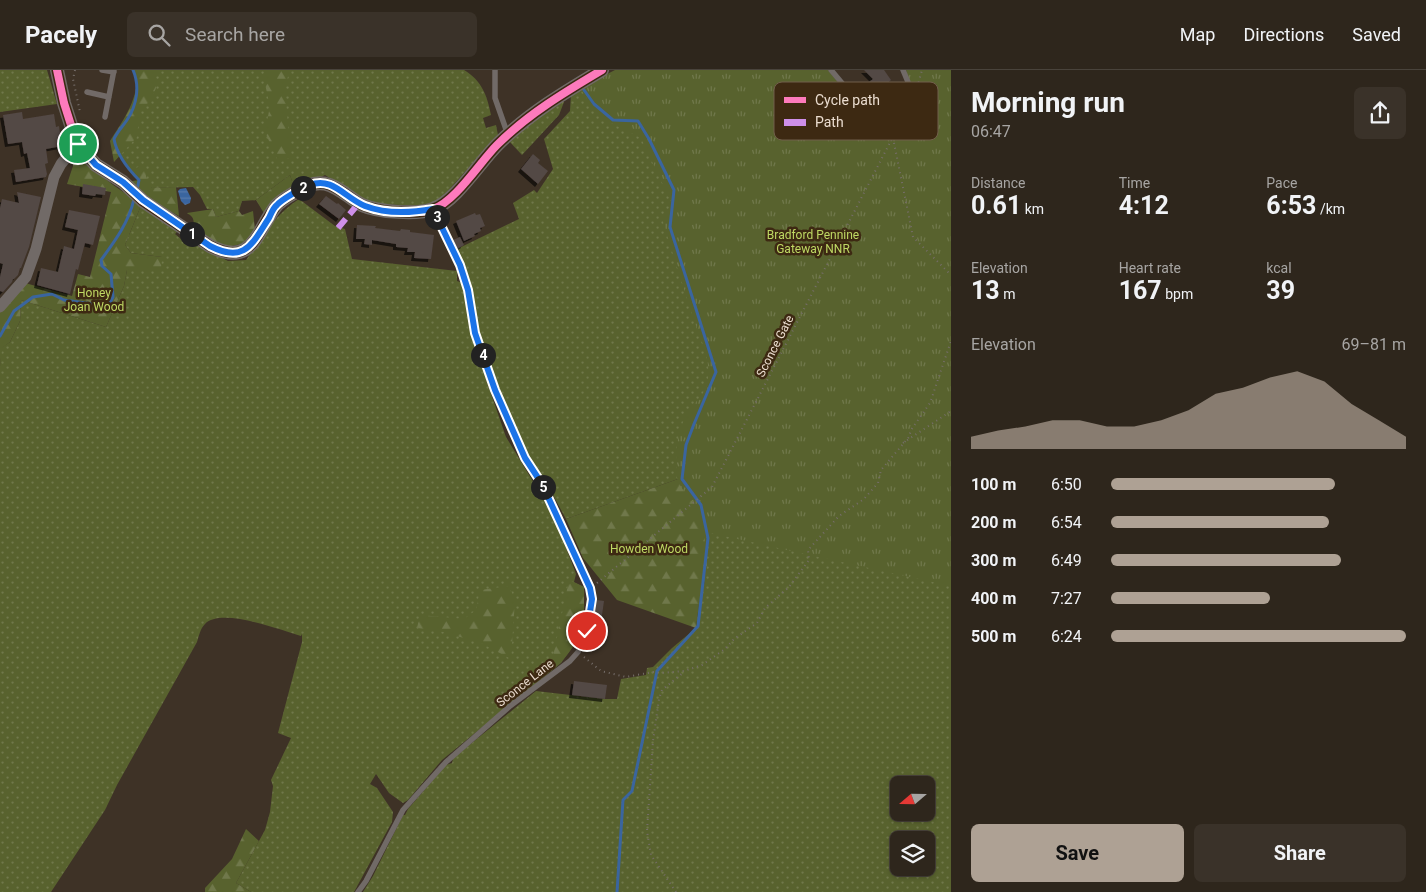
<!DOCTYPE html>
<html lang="en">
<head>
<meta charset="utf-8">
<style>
	body { margin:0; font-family:Roboto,sans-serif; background:#3a3229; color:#f1f3f6; height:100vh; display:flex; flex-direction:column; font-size:19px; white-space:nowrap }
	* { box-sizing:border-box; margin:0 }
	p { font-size:16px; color:#a7a5a3 }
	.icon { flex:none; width:28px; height:28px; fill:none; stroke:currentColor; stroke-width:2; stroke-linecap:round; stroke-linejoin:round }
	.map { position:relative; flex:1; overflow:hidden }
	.details { display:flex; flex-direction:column; background:#2e261c; width:475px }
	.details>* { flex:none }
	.needle { width:32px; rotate:250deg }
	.tools { position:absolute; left:890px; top:706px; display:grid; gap:10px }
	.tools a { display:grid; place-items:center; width:45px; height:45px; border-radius:8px; background:#2e261c; box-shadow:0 1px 4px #0004,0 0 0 1px #49433b; font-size:25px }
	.pin { position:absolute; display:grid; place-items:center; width:42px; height:42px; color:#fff; margin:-21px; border:2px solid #fff; border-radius:50%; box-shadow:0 1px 5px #0007 }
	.km { position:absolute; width:25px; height:25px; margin:-12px; border-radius:50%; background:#222; color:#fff; font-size:14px; line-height:25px; text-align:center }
	.round { display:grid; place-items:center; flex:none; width:52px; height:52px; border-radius:8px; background:#3a3229 }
	.headline { display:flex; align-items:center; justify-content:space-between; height:85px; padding:0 20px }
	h1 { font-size:28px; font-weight:700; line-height:38px }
	.stats { display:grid; grid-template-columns:repeat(3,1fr); gap:8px; height:85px; padding:5px 20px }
	.stats div { display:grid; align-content:center }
	.stats b { font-size:25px; font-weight:700 }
	.stats small { font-size:14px; font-weight:400 }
	.stats p { font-size:14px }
	.chart { height:140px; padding:10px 20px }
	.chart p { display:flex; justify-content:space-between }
	.chart svg { width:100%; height:90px; margin-top:5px; fill:#aea194; opacity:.7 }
	.cta { display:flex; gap:10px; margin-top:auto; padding:10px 20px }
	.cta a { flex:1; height:58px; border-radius:8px; background:#aea194; color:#111; font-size:20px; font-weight:700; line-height:58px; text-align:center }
	.cta a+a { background:#3a3229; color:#f1f3f6 }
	ul { padding:0 20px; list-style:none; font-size:16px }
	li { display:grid; grid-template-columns:80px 60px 1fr; align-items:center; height:38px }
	li i { height:12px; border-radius:6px; background:#aea194 }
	header { display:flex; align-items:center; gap:30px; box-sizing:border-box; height:70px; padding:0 25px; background:#2e261c; border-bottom:1px solid #49433b }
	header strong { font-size:24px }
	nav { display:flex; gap:28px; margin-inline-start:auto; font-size:18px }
	.search { width:350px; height:45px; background:#3a3229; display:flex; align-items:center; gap:12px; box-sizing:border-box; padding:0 18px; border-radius:8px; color:#a7a5a3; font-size:19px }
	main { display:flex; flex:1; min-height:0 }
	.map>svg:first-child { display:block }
	.grass { fill:url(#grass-dots); fill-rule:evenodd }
	.forest { fill:url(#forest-firs) }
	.park { fill:url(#park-tufts) }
	.water { fill:url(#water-rules) }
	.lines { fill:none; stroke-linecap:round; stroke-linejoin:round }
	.stream { stroke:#3a659f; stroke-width:3 }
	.building { fill:#534845; filter:url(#shadow) }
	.path { stroke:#766e6a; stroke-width:2; stroke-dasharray:1 4; stroke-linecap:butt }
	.service { stroke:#716a67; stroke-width:5.5 }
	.minor { stroke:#716a67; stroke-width:11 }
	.tertiary { stroke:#716a67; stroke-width:14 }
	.quiet { stroke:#ce8fe9; stroke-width:6; stroke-dasharray:12 6; stroke-linecap:butt }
	.cycleway-casing { stroke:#3d2912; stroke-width:11 }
	.cycleway { stroke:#fd7abc; stroke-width:8 }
	.route-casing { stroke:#fff; stroke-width:10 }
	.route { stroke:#1a73e8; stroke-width:6 }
	.labels { text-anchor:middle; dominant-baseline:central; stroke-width:5; stroke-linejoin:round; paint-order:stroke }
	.park-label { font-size:12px; fill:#bfd964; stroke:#3d2912 }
	.street-label { font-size:12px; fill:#ebddd0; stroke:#3d2912 }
	.key { fill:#3d2912; stroke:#715f4b; stroke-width:1 }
	.key-label { font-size:14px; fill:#ebddd0 }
</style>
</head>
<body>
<header>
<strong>Pacely</strong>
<div class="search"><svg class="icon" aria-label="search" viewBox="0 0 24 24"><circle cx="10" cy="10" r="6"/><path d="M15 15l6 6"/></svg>Search here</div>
<nav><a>Map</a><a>Directions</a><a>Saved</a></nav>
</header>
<main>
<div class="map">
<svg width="951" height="822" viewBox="0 0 951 822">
	<defs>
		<pattern id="grass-dots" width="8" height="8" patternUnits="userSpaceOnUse" patternTransform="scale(1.25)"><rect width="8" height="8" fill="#58622e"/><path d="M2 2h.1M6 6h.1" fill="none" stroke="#70784b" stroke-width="1.8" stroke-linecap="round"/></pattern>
		<pattern id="forest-firs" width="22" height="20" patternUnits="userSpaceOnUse" patternTransform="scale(1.25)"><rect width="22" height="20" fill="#58622e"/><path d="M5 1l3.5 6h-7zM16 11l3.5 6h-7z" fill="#70784b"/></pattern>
		<pattern id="park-tufts" width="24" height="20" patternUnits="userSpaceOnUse" patternTransform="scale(1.25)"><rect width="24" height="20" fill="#58622e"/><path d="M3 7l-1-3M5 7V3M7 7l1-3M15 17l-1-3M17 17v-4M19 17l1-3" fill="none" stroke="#70784b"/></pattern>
		<pattern id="water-rules" width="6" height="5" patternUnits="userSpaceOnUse" patternTransform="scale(1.25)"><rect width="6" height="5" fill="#3a659f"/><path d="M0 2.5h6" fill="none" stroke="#577bab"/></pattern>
		<filter id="shadow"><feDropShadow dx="-3" dy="3" stdDeviation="0" flood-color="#0009"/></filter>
	</defs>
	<rect width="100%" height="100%" fill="#3e3226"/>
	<path class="grass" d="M 0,0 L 47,0 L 57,34 L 0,42 Z
		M 133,0 L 464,0 C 482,11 487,25 491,45 L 483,48 L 486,58 L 496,55 L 498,65 L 438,132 L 425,136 L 377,134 L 362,128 L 325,105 L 295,120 L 290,105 L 256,130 L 242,131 L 239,141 L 216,147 L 213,139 L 207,139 L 200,125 L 193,117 L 152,118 L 130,101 L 119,85 C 122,73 123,61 127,50 C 132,32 141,19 133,0 Z
		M 951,0 L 951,822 L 363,822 L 373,806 L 403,745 L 405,745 L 408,739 L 446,695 L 452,693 L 453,689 L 457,685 L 536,621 L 605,629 L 617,629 L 621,609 L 646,605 L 647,598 L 653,597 L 672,578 L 696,558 L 699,534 L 705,511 L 678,409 L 566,449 L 547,414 L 526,382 L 507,341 L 480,269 L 469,211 L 457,179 L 519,149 L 513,133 L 534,120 L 537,123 L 553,99 L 544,69 L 570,41 L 571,25 L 582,18 L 831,4 L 846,22 L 843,27 L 849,36 L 858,36 C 864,42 868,44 876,43 ZM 899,715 L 926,715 L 926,742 L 899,742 ZM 899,770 L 926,770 L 926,798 L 899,798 Z
		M 562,31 L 564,32 L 559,45 L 522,85 L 508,70 Z
		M 299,129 L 335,156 L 345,159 L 352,189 L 457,201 L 457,211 L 463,213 L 470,252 L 488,315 L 506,367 L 554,446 L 576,504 L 574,512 L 584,517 L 584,540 L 575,574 L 561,593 L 442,690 L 408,730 L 403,733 L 389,723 L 376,704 L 370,714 L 377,718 L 393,742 L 392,752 L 354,822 L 251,822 L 236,813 L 265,760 L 270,742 L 273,716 L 271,710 L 291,668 L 278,663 L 302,572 L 302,564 L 301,566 C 281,560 221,537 205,554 C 200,559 199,566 197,572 L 117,715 L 105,740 L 51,822 L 0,822 L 0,297 L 1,278 L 10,272 L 20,251 L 21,230 L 106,257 L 124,216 L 127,200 L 162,187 L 131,183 L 125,175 L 142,133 L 179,160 L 175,164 L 181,169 L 186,166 L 204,178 L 228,191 L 246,190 C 262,168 275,144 299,129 Z"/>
	<path class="forest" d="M 136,0 L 154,0 L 156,18 L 150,32 L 140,38 L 137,67 L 114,92 L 110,71 C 123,51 141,26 136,0 Z
		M 266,0 L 289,0 L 285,23 L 291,87 L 279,93 L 265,62 L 270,36 L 263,5 Z
		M 71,76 C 92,99 115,119 142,133 L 125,175 L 131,183 L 162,187 L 161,199 L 127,200 L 124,216 L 106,257 L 21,230 L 20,251 L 10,272 L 2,278 L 0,297 L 0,242 L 25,213 L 72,226 L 78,204 L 90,207 L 111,122 L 67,114 L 73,96 Z
		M 146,93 L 146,107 L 152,118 L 176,117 L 179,146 L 142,126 L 127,112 L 139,110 L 130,101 Z
		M 290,105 L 295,120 L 265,145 L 256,130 Z
		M 213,139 L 216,147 L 239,141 L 242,145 L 253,141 L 255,160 L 246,173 L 227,177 L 204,168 L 193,155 C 195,149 192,146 187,143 Z
		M 678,409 L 698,436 L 704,462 L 707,495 L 705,511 L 699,534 L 696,558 L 617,530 L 583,488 L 566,449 Z
		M 569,510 L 584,517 C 585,552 579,580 550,601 Z
		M 509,516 L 515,530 L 511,589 L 483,574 L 444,562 L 417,558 L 420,545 L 464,549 L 476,540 L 480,520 Z
		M 246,759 L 259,771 L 236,813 L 251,822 L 205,822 L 205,818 L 232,789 Z"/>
	<path class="park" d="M 615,0 L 828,0 L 845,22 L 842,25 L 842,33 L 847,38 L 856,36 C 859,39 862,42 866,43 C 877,46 899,30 909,24 L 911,17 L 906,0 L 951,0 L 951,516 L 701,461 C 701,454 701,446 697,439 C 693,430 678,417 677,407 C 675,387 676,362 687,344 C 694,332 707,324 708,309 C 711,288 700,269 694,250 C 683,216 672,182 662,148 L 672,134 L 641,68 L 607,51 L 595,41 L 580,18 Z"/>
	<path class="water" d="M 186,118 L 191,128 L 190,133 L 185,135 L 181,131 L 178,121 L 180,119 Z"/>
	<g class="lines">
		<path class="stream" d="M 133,0 C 140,16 137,35 127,50 C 123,56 117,62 114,69 C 117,86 128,99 139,110 L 137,120
			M 584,20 L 594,34 L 613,50 L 638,51 L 649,69 L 674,120 L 670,157 L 716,302 L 694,354 L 686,375 L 682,409 L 701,435 L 708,468 L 698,556 L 657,601 L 632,721 L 623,730 L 617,822
			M 0,266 L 14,241 L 33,227 L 52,224 L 64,230 L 93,234 L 110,233 L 113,227 L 111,204 L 102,196 L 101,190 C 115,171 129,152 134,129"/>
	</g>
	<path class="building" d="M 864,0 L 884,0 L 891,10 L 867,30 L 862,24 L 865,22 L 861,18 L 873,9 Z
		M 22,42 L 23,49 L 54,44 L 56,57 L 59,56 L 62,76 L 46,79 L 48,93 L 45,94 L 47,104 L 46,107 L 16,112 L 14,100 L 30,98 L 27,83 L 24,84 L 22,72 L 8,74 L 3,45 Z
		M 533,84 L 540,90 L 538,93 L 548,101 L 538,114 L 521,99 Z
		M 83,114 L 106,118 L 105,125 L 96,124 L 95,126 L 82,124 Z
		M 17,122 L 41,127 L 29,177 L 21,198 L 20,198 L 18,205 L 14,209 L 13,209 L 12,212 L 3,222 L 0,221 L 0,207 L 3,194 L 0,193 L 0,138 L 2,129 L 19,133 Z
		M 326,126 L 337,134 L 338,133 L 346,140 L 339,149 L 319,134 Z
		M 69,140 L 100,146 L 93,175 L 85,173 L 78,200 L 76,199 L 70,224 L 37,215 L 41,198 L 58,202 L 64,176 L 74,179 L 78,160 L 65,157 Z
		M 475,143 L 476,145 L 480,144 L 485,156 L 480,158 L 481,161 L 474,164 L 475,166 L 464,171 L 456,151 Z
		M 357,155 L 376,156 L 375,158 L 400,161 L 401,159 L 410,160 L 410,162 L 434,165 L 431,189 L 414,188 L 415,182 L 407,182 L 408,178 L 396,177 L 396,174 L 372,170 L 372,175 L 364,174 L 365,169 L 356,169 Z
		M 460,167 L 464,175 L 457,179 L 453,170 Z
		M 597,530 L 604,531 L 601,552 L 593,551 Z
		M 574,611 L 607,615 L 605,629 L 572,625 Z"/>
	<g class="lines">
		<path class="path" d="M 75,0 L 73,9 L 80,42
			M 916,22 L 922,0
			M 893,68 L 913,167 L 951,205
			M 903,373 L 951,341
			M 597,513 L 712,417 L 913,28
			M 584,587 L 601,601 L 626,607 L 653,602 L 661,603 L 684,601 L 702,595 L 725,579 L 734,569 L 757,553 L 765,538 L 789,517 L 809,490 L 808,480 L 839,446 L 864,429 L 878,413 L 881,400 L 909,367 L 911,360 L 930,333 L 951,271
			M 676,822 L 651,785 L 647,761 L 653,671 L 659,629 L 662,620 L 684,602"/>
		<path class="service" d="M 102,0 L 114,2
			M 495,0 L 495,28 L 508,65
			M 831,0 L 862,37 L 867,40 L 873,40 L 908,22 L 908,12 L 903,0
			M 87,22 L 109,27
			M 105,47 L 114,0
			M 358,822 L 366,811 L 403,740 L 446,692 L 510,636 L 570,591 L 578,582 L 587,561 L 592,529 L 590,518 L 542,414 L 525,388 L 495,320 L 475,263 L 468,220 L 460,195 L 433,139"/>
		<path class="minor" d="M 0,237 L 26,207 L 36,179 L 54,107 L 61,94 L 77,74"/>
		<path class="tertiary" d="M 57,0 L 64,33 L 77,74 L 96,95 L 123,112 L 143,131 L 210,176 C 253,198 256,162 276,136 C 281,130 300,119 308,116 C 330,106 345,126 362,135 C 378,142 417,145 433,139 C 455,132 480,92 497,75 C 528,44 565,22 602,0"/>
		<path class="quiet" d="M 338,158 L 359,133"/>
		<defs>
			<path id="cycleway" d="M 57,0 L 64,33 L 77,74 L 96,95 L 123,112 L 143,131 L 210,176 C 253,198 256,162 276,136 C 281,130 300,119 308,116 C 330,106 345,126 362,135 C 378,142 417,145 433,139 C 455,132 480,92 497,75 C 528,44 565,22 602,0"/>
		</defs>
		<use href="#cycleway" class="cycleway-casing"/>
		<use href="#cycleway" class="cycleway"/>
	</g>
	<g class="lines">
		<defs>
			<path id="route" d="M 78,74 L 96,95 L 123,112 L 143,130 L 210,176 C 245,194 252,174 269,148 C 271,144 273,138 277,135 C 281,130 303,117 310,115 C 332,106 345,128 365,136 C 386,144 411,143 433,139 L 460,195 L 468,220 L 475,263 L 495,320 L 525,388 L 542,414 L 590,518 L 592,529 L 587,561"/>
		</defs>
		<use href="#route" class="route-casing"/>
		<use href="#route" class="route"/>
	</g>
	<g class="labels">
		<g class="park-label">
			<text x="813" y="165">Bradford Pennine<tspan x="813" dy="14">Gateway NNR</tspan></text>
			<text x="94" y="223">Honey<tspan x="94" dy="14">Joan Wood</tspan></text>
			<text x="649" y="479">Howden Wood</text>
		</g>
		<g class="street-label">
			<text transform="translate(775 276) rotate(-63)">Sconce Gate</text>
			<text transform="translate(525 613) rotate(-38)">Sconce Lane</text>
		</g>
	</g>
	<rect x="774" y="12" width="164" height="58" rx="8" class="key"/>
	<rect x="784" y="27" width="22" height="6" fill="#fd7abc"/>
	<rect x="784" y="49" width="22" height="7" fill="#ce8fe9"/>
	<g class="key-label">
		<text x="815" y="35">Cycle path</text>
		<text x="815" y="57">Path</text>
	</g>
</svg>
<div class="tools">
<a><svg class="needle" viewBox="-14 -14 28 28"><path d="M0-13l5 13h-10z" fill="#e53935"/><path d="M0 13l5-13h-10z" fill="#a7a5a3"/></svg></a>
<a><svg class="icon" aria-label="layers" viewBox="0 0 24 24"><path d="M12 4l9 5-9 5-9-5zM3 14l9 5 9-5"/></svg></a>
</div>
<div class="pin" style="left:78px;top:74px;background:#1e9e55"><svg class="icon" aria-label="arrive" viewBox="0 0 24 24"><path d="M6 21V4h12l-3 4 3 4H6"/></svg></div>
<div class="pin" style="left:587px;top:561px;background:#d93025"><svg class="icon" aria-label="check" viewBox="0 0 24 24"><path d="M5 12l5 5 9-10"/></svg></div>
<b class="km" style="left:192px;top:164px">1</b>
<b class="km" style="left:303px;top:118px">2</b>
<b class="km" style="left:437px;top:147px">3</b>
<b class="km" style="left:483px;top:285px">4</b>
<b class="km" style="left:543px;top:417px">5</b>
</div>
<section class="details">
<div class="headline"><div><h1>Morning run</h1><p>06:47</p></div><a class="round"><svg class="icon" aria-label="share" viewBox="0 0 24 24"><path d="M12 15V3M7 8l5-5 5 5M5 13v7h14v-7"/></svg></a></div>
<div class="stats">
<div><p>Distance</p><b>0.61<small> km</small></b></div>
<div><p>Time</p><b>4:12</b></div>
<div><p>Pace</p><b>6:53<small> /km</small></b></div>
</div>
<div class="stats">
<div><p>Elevation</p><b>13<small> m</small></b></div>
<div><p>Heart rate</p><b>167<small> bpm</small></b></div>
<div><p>kcal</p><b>39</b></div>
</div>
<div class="chart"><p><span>Elevation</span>69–81 m</p>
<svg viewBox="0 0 160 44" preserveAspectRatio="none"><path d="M0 44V38L10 35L20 33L30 30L40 30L50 33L60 33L70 30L80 25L90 17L100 14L110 9L120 6L130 11L140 22L150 30L160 38V44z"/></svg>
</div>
<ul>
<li><b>100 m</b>6:50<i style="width:76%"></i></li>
<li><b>200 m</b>6:54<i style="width:74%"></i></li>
<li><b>300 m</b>6:49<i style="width:78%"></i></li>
<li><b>400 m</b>7:27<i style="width:54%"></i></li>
<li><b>500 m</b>6:24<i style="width:100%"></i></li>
</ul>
<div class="cta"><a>Save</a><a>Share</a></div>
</section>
</main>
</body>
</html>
